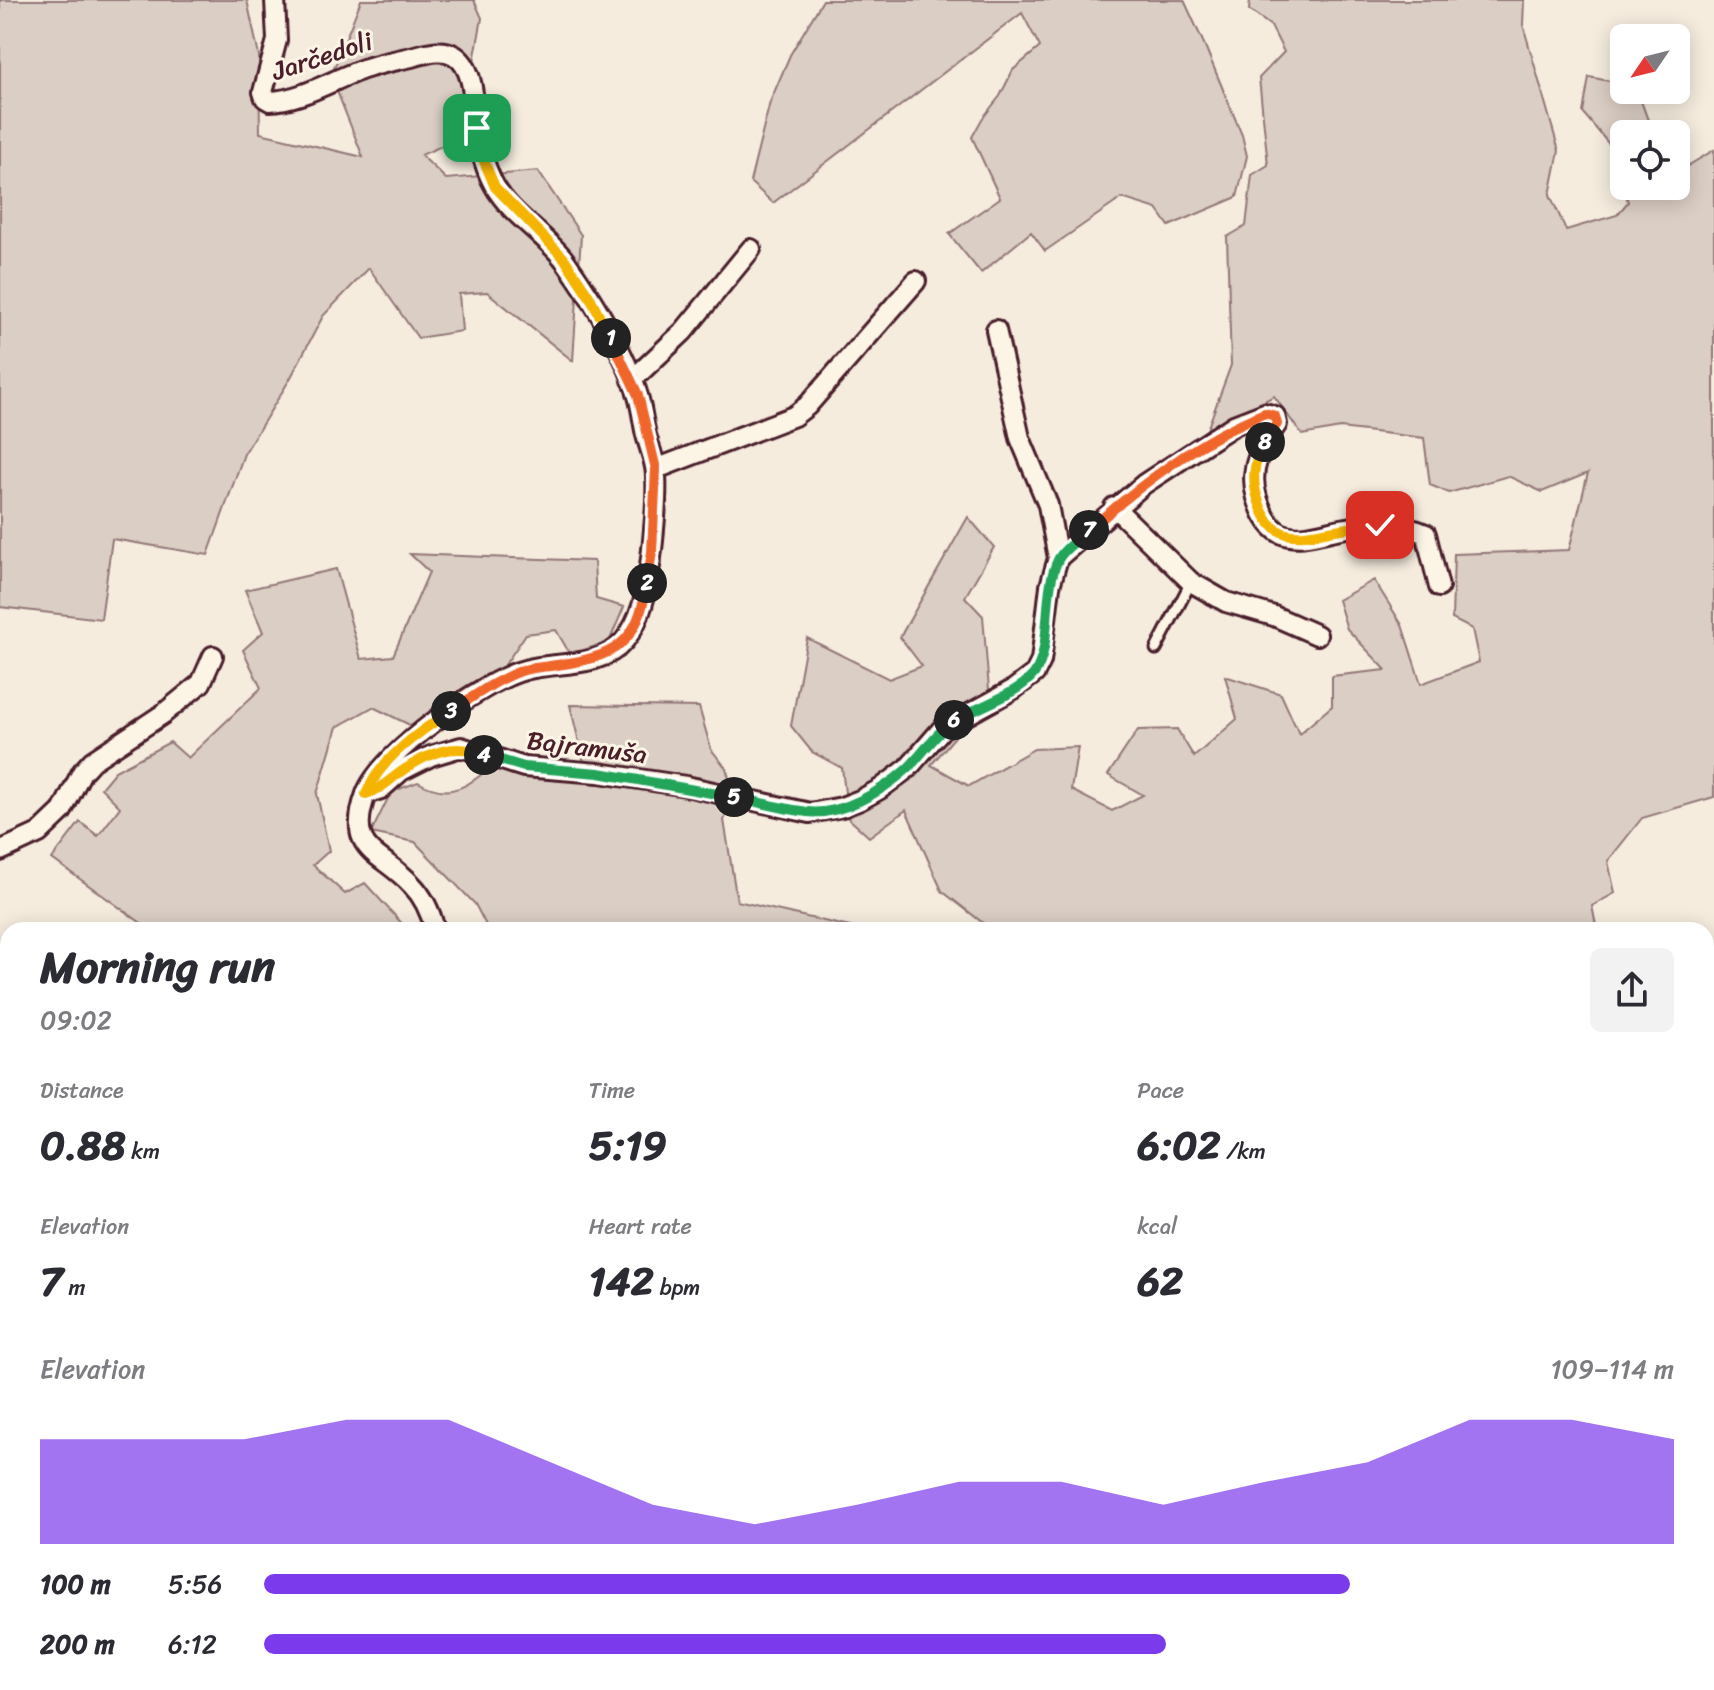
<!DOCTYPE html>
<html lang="en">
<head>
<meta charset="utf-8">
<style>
	body { margin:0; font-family:Sriracha,sans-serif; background:#f2f2f3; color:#2b2b33; height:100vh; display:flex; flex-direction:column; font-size:30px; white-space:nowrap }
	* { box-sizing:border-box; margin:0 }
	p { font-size:26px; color:#7c7c81 }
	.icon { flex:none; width:44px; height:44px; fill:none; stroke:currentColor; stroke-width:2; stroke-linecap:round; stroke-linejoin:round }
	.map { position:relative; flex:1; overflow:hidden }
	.sheet { position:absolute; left:0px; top:922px; width:1714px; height:768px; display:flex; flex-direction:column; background:#fff; border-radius:24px 24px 0 0; box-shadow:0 4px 20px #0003 }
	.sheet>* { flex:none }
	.needle { width:52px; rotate:235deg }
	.tools { position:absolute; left:1610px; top:24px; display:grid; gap:16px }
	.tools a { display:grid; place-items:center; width:80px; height:80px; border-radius:12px; background:#fff; box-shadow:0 4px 20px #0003; font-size:40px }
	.pin { position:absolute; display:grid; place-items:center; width:68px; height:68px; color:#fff; margin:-34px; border-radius:16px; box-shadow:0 4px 12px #0006 }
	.km { position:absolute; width:40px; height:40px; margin:-20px; border-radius:50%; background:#222; color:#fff; font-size:22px; line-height:40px; text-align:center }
	.round { display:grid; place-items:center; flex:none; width:84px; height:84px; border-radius:12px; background:#f2f2f3 }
	.overview { display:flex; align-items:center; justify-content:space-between; height:136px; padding:0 40px }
	h1 { font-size:44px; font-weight:800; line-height:60px }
	.figures { display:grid; grid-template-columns:repeat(3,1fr); gap:12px; height:136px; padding:8px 40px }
	.figures div { display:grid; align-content:center }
	.figures b { font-size:40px; font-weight:800 }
	.figures small { font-size:22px; font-weight:400 }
	.figures p { font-size:22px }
	.chart { height:224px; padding:16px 40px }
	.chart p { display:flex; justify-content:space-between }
	.chart svg { width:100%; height:144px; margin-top:8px; fill:#7c3aed; opacity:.7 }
	ul { padding:0 40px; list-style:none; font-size:26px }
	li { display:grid; grid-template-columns:128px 96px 1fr; align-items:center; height:60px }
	li i { height:20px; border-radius:10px; background:#7c3aed }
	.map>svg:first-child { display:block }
	.green { fill:#dbcec4; stroke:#927678; stroke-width:2 }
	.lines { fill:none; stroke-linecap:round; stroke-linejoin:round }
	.service-casing { stroke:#4a1f2b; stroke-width:15 }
	.minor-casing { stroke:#4a1f2b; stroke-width:24 }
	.service { stroke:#fcf5e5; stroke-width:9 }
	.minor { stroke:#fcf5e5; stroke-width:18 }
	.split-1-casing { stroke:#fff; stroke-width:16 }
	.split-2-casing { stroke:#fff; stroke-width:16 }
	.split-3-casing { stroke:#fff; stroke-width:16 }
	.split-4-casing { stroke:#fff; stroke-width:16 }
	.split-5-casing { stroke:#fff; stroke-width:16 }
	.split-6-casing { stroke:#fff; stroke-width:16 }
	.split-7-casing { stroke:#fff; stroke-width:16 }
	.split-8-casing { stroke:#fff; stroke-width:16 }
	.split-9-casing { stroke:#fff; stroke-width:16 }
	.split-1 { stroke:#f5b400; stroke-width:10 }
	.split-2 { stroke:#f0652b; stroke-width:10 }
	.split-3 { stroke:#f0652b; stroke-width:10 }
	.split-4 { stroke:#f5b400; stroke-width:10 }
	.split-5 { stroke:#22a559; stroke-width:10 }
	.split-6 { stroke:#22a559; stroke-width:10 }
	.split-7 { stroke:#22a559; stroke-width:10 }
	.split-8 { stroke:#f0652b; stroke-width:10 }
	.split-9 { stroke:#f5b400; stroke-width:10 }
	.labels { text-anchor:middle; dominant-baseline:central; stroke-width:6; stroke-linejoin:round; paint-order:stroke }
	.street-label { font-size:26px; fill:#4a1f2b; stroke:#fcf5e5 }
</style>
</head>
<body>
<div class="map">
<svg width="1714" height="1690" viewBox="0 0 1714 1690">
	<rect width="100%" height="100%" fill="#f5ecde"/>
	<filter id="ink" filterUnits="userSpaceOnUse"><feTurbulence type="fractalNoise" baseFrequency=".0125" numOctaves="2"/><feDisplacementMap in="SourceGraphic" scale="16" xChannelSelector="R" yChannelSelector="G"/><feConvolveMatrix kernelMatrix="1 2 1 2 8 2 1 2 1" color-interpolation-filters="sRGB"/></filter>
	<g filter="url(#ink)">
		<path class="green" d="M 0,0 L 247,0 L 259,56 L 260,133 L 363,157 L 331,76 L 361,0 L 474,0 L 482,18 L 460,138 L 421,155 L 446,179 L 538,171 L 581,235 L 573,361 L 487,292 L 459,294 L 462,331 L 418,338 L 369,268 L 323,316 L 290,379 L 244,454 L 208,555 L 112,539 L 101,619 L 0,607 Z
			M 823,0 L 1184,0 L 1205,46 L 1242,135 L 1247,156 L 1237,197 L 1169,226 L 1157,209 L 1122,198 L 1045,251 L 1031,232 L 981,273 L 949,234 L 1000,198 L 972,137 L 982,119 L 1000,96 L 1013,70 L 1040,47 L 1022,13 L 773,203 L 750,182 L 770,102 L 790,55 Z
			M 1250,0 L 1524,0 L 1523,25 L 1559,151 L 1550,195 L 1566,230 L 1617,215 L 1628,202 L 1613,149 L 1583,113 L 1589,77 L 1624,84 L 1624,90 L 1637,90 L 1653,134 L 1624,134 L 1624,186 L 1676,186 L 1676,173 L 1714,150 L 1714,797 L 1642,818 L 1608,861 L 1615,893 L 1592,906 L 1597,930 L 992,930 L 942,891 L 906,810 L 869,837 L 848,818 L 842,768 L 812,752 L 791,726 L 807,638 L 889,679 L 922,666 L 900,637 L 968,517 L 994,547 L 965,597 L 983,616 L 990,702 L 963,727 L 931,765 L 969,786 L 1034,749 L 1078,747 L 1071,790 L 1112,811 L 1143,795 L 1108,775 L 1138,730 L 1177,729 L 1194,757 L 1237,719 L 1225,676 L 1281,694 L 1299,734 L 1332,706 L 1332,676 L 1386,670 L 1347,629 L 1338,600 L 1374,580 L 1402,625 L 1421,684 L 1479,662 L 1472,629 L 1452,619 L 1454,554 L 1569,550 L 1588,473 L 1542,492 L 1508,476 L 1449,493 L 1430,485 L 1424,438 L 1340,428 L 1302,435 L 1274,396 L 1207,430 L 1231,365 L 1227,237 L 1246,226 L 1252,175 L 1268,165 L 1259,78 L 1284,52 L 1271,26 L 1249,10 Z
			M 410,554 L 594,561 L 596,599 L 624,607 L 609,642 L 570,654 L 556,630 L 526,634 L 498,675 L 418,729 L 373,707 L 337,727 L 317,794 L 329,851 L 313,865 L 345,894 L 365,883 L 407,929 L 151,930 L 52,859 L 80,822 L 98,836 L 120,807 L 101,788 L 115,771 L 170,742 L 188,758 L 261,688 L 243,650 L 263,632 L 245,590 L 336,569 L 361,659 L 393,656 L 429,572 Z
			M 570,705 L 699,707 L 711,749 L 726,768 L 735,798 L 724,820 L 737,901 L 863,930 L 484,930 L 487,927 L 475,904 L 415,842 L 371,833 L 391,792 L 418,782 C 455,804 476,779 504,755 L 587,775 Z
			M 8,1136 L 8,1176 L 0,1184 L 0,1139 L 4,1141 Z
			M 0,1575 L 8,1579 L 8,1682 L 426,1682 L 431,1690 L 0,1690 Z
			M 846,1682 L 870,1682 L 885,1690 L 848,1690 Z
			M 941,1682 L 1108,1682 L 1114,1690 L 919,1690 Z"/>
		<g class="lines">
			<defs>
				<path id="service" d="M 1156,649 L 1191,582"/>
				<path id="minor" d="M 275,0 L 277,40 L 263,92 L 265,98 L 270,101 C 304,100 338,76 370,67 C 385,62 400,60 415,56 C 427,53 442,48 454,55 C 476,68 473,106 477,128 C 480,148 484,167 494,185 C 511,216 546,234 566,262 C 592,298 626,354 638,396 C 642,409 643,422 646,435 C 649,446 653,456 655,467 C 659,488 653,544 650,566 C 646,593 642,619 624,641 C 601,669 557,661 525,670 C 484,680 380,754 366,794 C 345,852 380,851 411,884 C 423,896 431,913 435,930
					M 996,330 L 1020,438 L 1048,505 L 1058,558
					M 632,380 L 683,332 L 751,249
					M 656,469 L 794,416 L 807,406 L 916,281
					M 1114,507 L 1191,582 L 1226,602 L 1274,616 L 1317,635
					M 366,794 L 381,789 L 401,771 L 431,756 L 461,747 L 524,767 L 599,773 L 686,786 L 810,813 L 842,807 L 860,800 L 880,789 L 908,768 L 942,729 L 1014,689 L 1035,673 L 1041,661 L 1050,586 L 1058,558 L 1144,484 L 1234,425 L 1265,413 L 1275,416 L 1277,424 C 1261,447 1248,469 1257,498 C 1261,510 1267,526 1280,533 C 1298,542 1323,532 1341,529 C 1368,524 1400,523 1426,534 L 1439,587
					M 0,851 L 39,833 L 62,811 L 82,772 L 92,761 L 163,714 L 201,683 L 213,656
					M 1706,1125 L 1714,1124
					M 1706,1358 L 1714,1360
					M 0,1370 L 8,1374
					M 1706,1502 L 1714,1512
					M 1706,1549 L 1714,1534
					M 1364,1682 L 1368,1690
					M 1613,1682 L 1613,1690
					M 1636,1682 L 1642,1690
					M 481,1690 L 484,1682"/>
			</defs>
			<use href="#service" class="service-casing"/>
			<use href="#minor" class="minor-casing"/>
			<use href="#service" class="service"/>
			<use href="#minor" class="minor"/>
		</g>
	</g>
	<g class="lines" filter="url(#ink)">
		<defs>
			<path id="split-1" d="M 477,128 L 483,159 L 495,187 L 564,258 L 591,299 L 611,338"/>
			<path id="split-2" d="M 611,338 L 638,395 L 656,469 L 652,552 L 647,583"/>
			<path id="split-3" d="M 451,711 C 473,697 496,680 521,671 C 532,667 546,667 557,665 C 615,657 638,644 647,583"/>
			<path id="split-4" d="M 451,711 C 420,731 380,759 366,794 C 382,789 389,780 402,771 C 429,753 454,741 484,755"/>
			<path id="split-5" d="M 484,755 L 524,767 L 599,773 L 734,797"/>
			<path id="split-6" d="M 734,797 C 758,802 783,809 807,812 C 842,816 882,791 907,769 C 924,753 935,733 954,720"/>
			<path id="split-7" d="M 954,720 C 977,708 1018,694 1034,674 C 1053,649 1042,591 1058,560 C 1063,549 1080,538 1089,530"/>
			<path id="split-8" d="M 1089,530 C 1141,484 1200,439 1265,413 L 1275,416 L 1277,424 L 1265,442"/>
			<path id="split-9" d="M 1265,442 C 1253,463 1251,480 1259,502 C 1274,549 1306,534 1342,529 C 1355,527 1368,526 1380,525"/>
		</defs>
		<use href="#split-1" class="split-1-casing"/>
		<use href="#split-2" class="split-2-casing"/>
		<use href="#split-3" class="split-3-casing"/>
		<use href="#split-4" class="split-4-casing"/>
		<use href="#split-5" class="split-5-casing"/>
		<use href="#split-6" class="split-6-casing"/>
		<use href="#split-7" class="split-7-casing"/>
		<use href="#split-8" class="split-8-casing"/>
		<use href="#split-9" class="split-9-casing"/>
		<use href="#split-1" class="split-1"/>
		<use href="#split-2" class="split-2"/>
		<use href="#split-3" class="split-3"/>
		<use href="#split-4" class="split-4"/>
		<use href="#split-5" class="split-5"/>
		<use href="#split-6" class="split-6"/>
		<use href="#split-7" class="split-7"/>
		<use href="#split-8" class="split-8"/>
		<use href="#split-9" class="split-9"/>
	</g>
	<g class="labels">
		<g class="street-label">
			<text transform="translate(322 56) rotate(-18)">Jarčedoli</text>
			<text transform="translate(587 747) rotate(7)">Bajramuša</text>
		</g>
	</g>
</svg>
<div class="tools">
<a><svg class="needle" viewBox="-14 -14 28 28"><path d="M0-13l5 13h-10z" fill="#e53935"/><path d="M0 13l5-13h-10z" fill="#7c7c81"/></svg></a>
<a><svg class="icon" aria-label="locate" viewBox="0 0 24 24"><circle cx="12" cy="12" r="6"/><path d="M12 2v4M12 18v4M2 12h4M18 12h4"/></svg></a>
</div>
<div class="pin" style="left:477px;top:128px;background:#1e9e55"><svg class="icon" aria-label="arrive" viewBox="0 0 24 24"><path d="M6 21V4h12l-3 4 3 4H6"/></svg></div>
<div class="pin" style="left:1380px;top:525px;background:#d93025"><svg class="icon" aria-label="check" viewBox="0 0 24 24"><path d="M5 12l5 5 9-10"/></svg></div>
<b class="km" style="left:611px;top:338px">1</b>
<b class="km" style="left:647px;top:583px">2</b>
<b class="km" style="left:451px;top:711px">3</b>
<b class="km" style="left:484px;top:755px">4</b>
<b class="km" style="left:734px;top:797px">5</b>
<b class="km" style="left:954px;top:720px">6</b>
<b class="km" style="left:1089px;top:530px">7</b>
<b class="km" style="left:1265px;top:442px">8</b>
<section class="sheet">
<div class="overview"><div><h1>Morning run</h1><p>09:02</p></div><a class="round"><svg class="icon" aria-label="share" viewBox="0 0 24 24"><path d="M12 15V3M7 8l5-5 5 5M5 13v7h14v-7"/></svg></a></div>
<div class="figures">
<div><p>Distance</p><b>0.88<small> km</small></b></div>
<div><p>Time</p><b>5:19</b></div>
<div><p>Pace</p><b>6:02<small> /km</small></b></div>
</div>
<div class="figures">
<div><p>Elevation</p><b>7<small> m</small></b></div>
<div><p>Heart rate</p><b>142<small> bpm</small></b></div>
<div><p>kcal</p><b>62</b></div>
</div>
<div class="chart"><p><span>Elevation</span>109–114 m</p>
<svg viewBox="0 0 160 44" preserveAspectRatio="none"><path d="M0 44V12L10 12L20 12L30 6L40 6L50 19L60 32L70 38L80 32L90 25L100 25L110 32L120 25L130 19L140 6L150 6L160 12V44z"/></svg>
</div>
<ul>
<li><b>100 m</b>5:56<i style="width:77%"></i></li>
<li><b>200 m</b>6:12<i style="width:64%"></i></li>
</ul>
</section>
</div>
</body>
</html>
